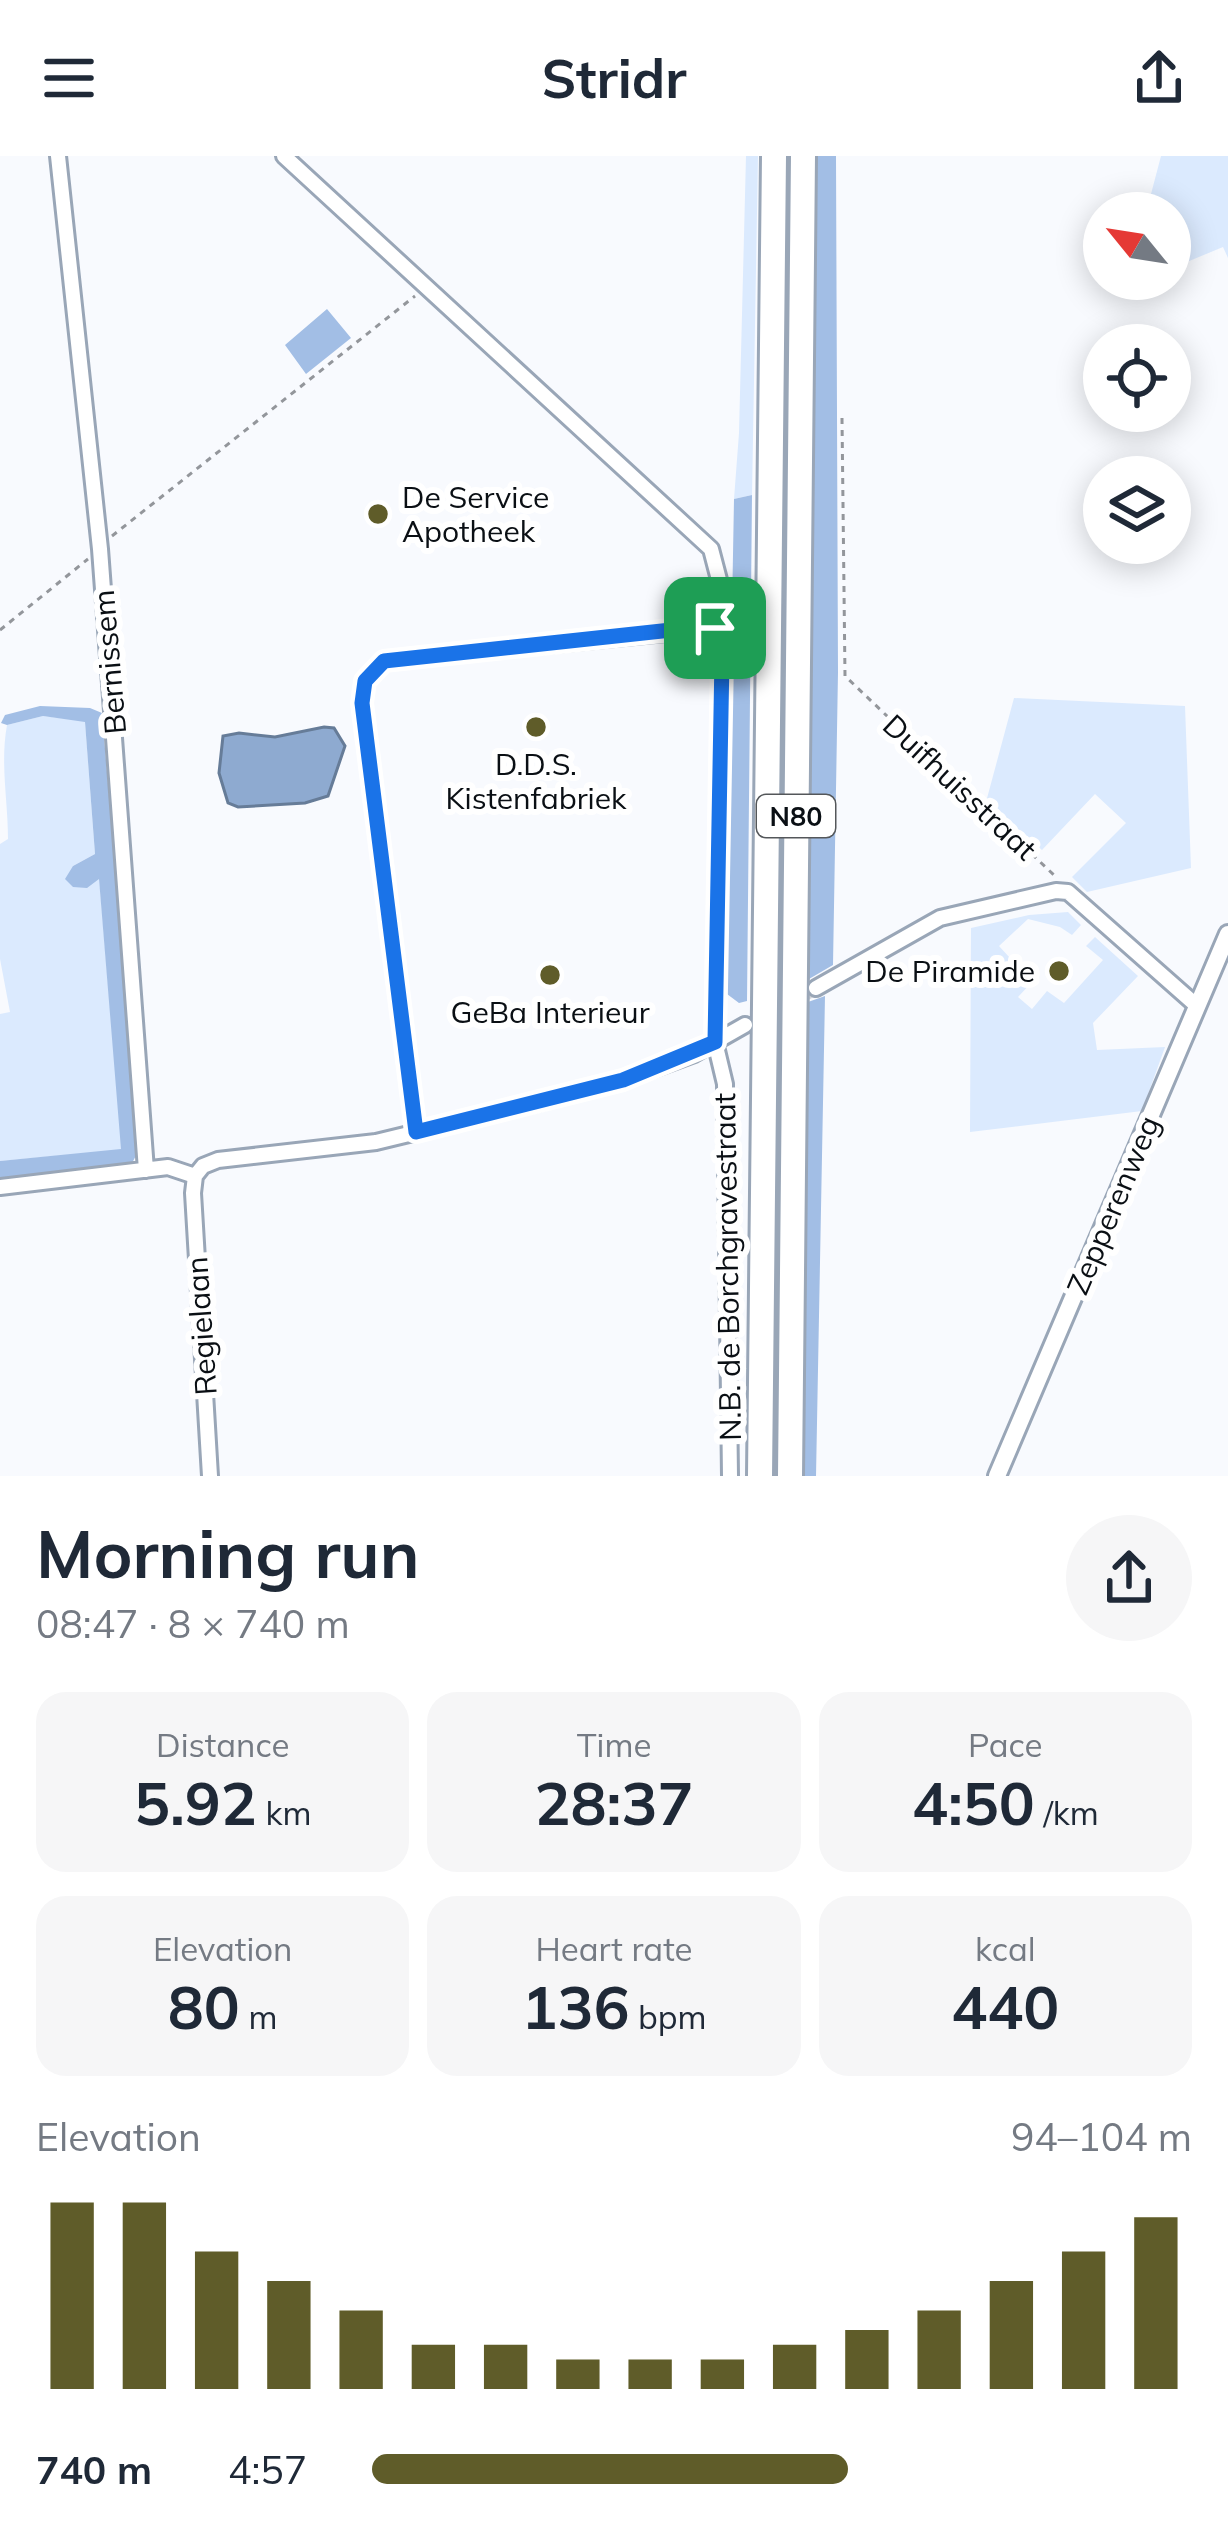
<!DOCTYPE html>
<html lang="en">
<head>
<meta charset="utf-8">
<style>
	body { margin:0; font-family:Mulish,sans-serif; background:#f6f6f7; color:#1f2937; height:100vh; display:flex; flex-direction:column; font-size:45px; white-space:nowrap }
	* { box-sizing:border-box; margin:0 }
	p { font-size:39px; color:#747a83 }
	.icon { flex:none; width:66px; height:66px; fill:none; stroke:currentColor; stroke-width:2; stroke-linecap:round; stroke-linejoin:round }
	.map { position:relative; height:1320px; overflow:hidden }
	.side { display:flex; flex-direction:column; background:#fff; flex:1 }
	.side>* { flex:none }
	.needle { width:78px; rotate:300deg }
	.controls { position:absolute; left:1083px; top:36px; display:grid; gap:24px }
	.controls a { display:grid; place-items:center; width:108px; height:108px; border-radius:50%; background:#fff; box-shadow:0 6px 30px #0003; font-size:60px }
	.pin { position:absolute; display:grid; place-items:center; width:102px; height:102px; color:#fff; margin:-51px; border-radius:24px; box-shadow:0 6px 18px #0006 }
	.round { display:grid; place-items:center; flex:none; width:126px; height:126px; border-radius:63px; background:#f6f6f7 }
	.head { display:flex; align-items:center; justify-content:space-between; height:204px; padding:0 36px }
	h1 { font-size:66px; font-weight:700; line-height:90px }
	.stats { display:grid; grid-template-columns:repeat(3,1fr); gap:18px; height:204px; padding:12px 36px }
	.stats div { display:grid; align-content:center; border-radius:30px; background:#f6f6f7; text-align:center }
	.stats b { font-size:60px; font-weight:700 }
	.stats small { font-size:33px; font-weight:400 }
	.stats p { font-size:33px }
	.chart { height:336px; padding:24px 36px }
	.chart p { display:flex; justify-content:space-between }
	.chart svg { width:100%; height:216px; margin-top:12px; stroke:#5f5c29; stroke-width:6 }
	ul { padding:0 36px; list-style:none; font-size:39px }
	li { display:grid; grid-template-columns:192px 144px 1fr; align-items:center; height:90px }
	li i { height:30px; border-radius:15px; background:#5f5c29 }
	header { display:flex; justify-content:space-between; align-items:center; height:156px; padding:0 36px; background:#fff; font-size:54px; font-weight:700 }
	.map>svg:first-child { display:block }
	.green { fill:#dbeafe }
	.forest { fill:#a2bee5 }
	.water { fill:#8eaad0; stroke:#667c98; stroke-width:3 }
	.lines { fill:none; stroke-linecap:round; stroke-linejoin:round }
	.minor-tunnel { stroke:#d4d7db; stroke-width:14; stroke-dasharray:14 7; stroke-linecap:butt }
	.minor-casing { stroke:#99a6b7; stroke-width:20 }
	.tertiary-casing { stroke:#99a6b7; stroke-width:22 }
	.trunk-casing { stroke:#99a6b7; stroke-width:30 }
	.path { stroke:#93969b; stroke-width:3; stroke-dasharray:6 6; stroke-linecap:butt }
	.minor { stroke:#fff; stroke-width:14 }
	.tertiary { stroke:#fff; stroke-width:16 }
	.trunk { stroke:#fff; stroke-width:24 }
	.route-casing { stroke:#fff; stroke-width:24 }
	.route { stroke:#1a73e8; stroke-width:15 }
	.poi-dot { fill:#5f5c29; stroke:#fff; stroke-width:4.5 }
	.labels { text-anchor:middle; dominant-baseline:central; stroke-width:12; stroke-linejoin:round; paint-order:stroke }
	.shield { fill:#fff; stroke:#54575a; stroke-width:3 }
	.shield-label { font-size:27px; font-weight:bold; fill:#0a0f14 }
	.poi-label { font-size:30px; fill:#0a0f14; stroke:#fff }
	.street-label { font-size:30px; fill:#0a0f14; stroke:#fff }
</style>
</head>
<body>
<header><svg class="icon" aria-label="menu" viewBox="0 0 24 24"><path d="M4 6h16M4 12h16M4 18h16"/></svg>Stridr<svg class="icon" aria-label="share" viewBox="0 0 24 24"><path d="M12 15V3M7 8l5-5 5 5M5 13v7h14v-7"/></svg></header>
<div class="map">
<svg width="1228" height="1320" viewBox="0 0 1228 1320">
	<rect width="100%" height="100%" fill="#f8fafe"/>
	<path class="green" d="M 746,0 L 758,0 L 752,339 L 734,343 L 739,277 Z
		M 1161,0 L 1228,0 L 1228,102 L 1223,91 L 1170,113 L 1170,57 L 1146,57 Z
		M 1014,542 L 1185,550 L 1191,712 L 1087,736 L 1072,721 L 1126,667 L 1095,638 L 1042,694 L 986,646 Z
		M 43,560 L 85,565 L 95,698 L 73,710 L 99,721 L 122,994 L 0,1005 L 0,858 L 10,856 L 0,803 L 0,688 L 8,683 C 8,644 0,608 7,569 Z
		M 1068,756 L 1081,769 L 1072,779 L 1060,771 L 1028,763 L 999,790 L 1032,826 L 1018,841 L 1032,853 L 1047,835 L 1064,847 L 1103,804 L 1086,790 L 1095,781 L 1138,820 L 1093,867 L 1097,894 L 1165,891 L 1142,955 L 970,976 L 971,772 L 1029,759 Z"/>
	<path class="forest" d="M 814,0 L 836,0 L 838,516 L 833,809 L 809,823 Z
		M 327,153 L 351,182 L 306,218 L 285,189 Z
		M 752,339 L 747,845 L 739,847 L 727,838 L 726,787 L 734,343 Z
		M 40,550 L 90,552 L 102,557 L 139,994 L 131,1009 L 0,1022 L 0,1005 L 121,993 L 99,723 L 87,732 L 73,731 L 65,723 L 73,710 L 95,698 L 85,566 L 43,560 L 7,569 L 1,567 L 5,559 Z
		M 825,840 L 816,1320 L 804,1320 L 808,846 Z"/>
	<path class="water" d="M 324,571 L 334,572 L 345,590 L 328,640 L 305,647 L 238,651 L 228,647 L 219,617 L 223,580 L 239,577 L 275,581 Z"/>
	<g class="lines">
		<path class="minor-tunnel" d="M 761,861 L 816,832"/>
		<defs>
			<path id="minor" d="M 58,0 L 100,393 L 146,1014
				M 284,0 L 711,393 L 723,439 L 715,472 L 722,502 L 715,886 L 725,928 L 730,1320
				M 816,832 L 940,762 L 1056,735 L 1068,736 L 1197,850
				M 417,976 L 362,547 L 365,525 L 384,505 L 715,472
				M 195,1020 L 203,1010 L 218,1004 L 376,986 L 537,947 L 623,924 L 694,898 L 745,869
				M 195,1020 L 193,1037 L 210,1320
				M 0,1031 L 168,1011 L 195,1020"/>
			<path id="tertiary" d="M 997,1320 L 1228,778"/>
			<path id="trunk" d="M 760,1320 L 774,0
				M 790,1320 L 803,0"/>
		</defs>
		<use href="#minor" class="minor-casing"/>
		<use href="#tertiary" class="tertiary-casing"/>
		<use href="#trunk" class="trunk-casing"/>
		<path class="path" d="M 842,262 L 845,520 L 1056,721
			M 112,380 L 415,140
			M 0,474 L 88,403"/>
		<use href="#minor" class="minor"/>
		<use href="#tertiary" class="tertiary"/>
		<use href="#trunk" class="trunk"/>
	</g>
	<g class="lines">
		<defs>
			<path id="route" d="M 699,471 L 715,472 L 722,502 L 715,886 L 623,924 L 416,976 L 362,547 L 365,525 L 384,505 Z"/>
		</defs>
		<use href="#route" class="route-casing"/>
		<use href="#route" class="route"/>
	</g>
	<g class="poi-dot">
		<circle cx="378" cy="358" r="12"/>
		<circle cx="536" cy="571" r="12"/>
		<circle cx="1059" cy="815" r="12"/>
		<circle cx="550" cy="819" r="12"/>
	</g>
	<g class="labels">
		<rect class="shield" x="757" y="639" width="78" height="42" rx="9"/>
		<g class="shield-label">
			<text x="796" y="660">N80</text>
		</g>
		<g class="poi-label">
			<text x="402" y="341" text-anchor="start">De Service<tspan x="402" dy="34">Apotheek</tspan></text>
			<text x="536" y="608">D.D.S.<tspan x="536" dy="34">Kistenfabriek</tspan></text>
			<text x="1035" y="815" text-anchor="end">De Piramide</text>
			<text x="550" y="856">GeBa Interieur</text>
		</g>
		<g class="street-label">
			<text transform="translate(109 506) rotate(-95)">Bernissem</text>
			<text transform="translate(960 631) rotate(43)">Duifhuisstraat</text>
			<text transform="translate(1113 1049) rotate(-67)">Zepperenweg</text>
			<text transform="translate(727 1111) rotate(-91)">N.B. de Borchgravestraat</text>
			<text transform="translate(201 1170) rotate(-94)">Regielaan</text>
		</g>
	</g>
</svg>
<div class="controls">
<a><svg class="needle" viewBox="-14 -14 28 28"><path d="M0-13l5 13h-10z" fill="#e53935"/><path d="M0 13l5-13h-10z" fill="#747a83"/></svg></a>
<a><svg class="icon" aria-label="locate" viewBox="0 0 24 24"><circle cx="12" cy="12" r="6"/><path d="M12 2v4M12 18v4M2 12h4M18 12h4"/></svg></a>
<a><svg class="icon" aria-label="layers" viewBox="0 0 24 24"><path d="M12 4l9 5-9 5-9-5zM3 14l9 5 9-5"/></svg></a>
</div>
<div class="pin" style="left:715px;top:472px;background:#1e9e55"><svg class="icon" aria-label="arrive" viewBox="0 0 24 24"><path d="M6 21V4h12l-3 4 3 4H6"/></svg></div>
</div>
<section class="side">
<div class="head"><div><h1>Morning run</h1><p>08:47 · 8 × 740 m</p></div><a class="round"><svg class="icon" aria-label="share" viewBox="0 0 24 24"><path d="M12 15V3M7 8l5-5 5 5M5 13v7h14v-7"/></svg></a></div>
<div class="stats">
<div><p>Distance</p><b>5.92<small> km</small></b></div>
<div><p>Time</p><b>28:37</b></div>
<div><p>Pace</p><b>4:50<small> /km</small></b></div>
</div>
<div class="stats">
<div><p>Elevation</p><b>80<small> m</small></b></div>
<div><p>Heart rate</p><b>136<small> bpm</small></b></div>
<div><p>kcal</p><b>440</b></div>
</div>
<div class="chart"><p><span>Elevation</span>94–104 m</p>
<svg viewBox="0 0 160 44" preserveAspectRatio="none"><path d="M5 44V6M15 44V6M25 44V16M35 44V22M45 44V28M55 44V35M65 44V35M75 44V38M85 44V38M95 44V38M105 44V35M115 44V32M125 44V28M135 44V22M145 44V16M155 44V9"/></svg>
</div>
<ul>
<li><b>740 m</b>4:57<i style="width:58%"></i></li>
</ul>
</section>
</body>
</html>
